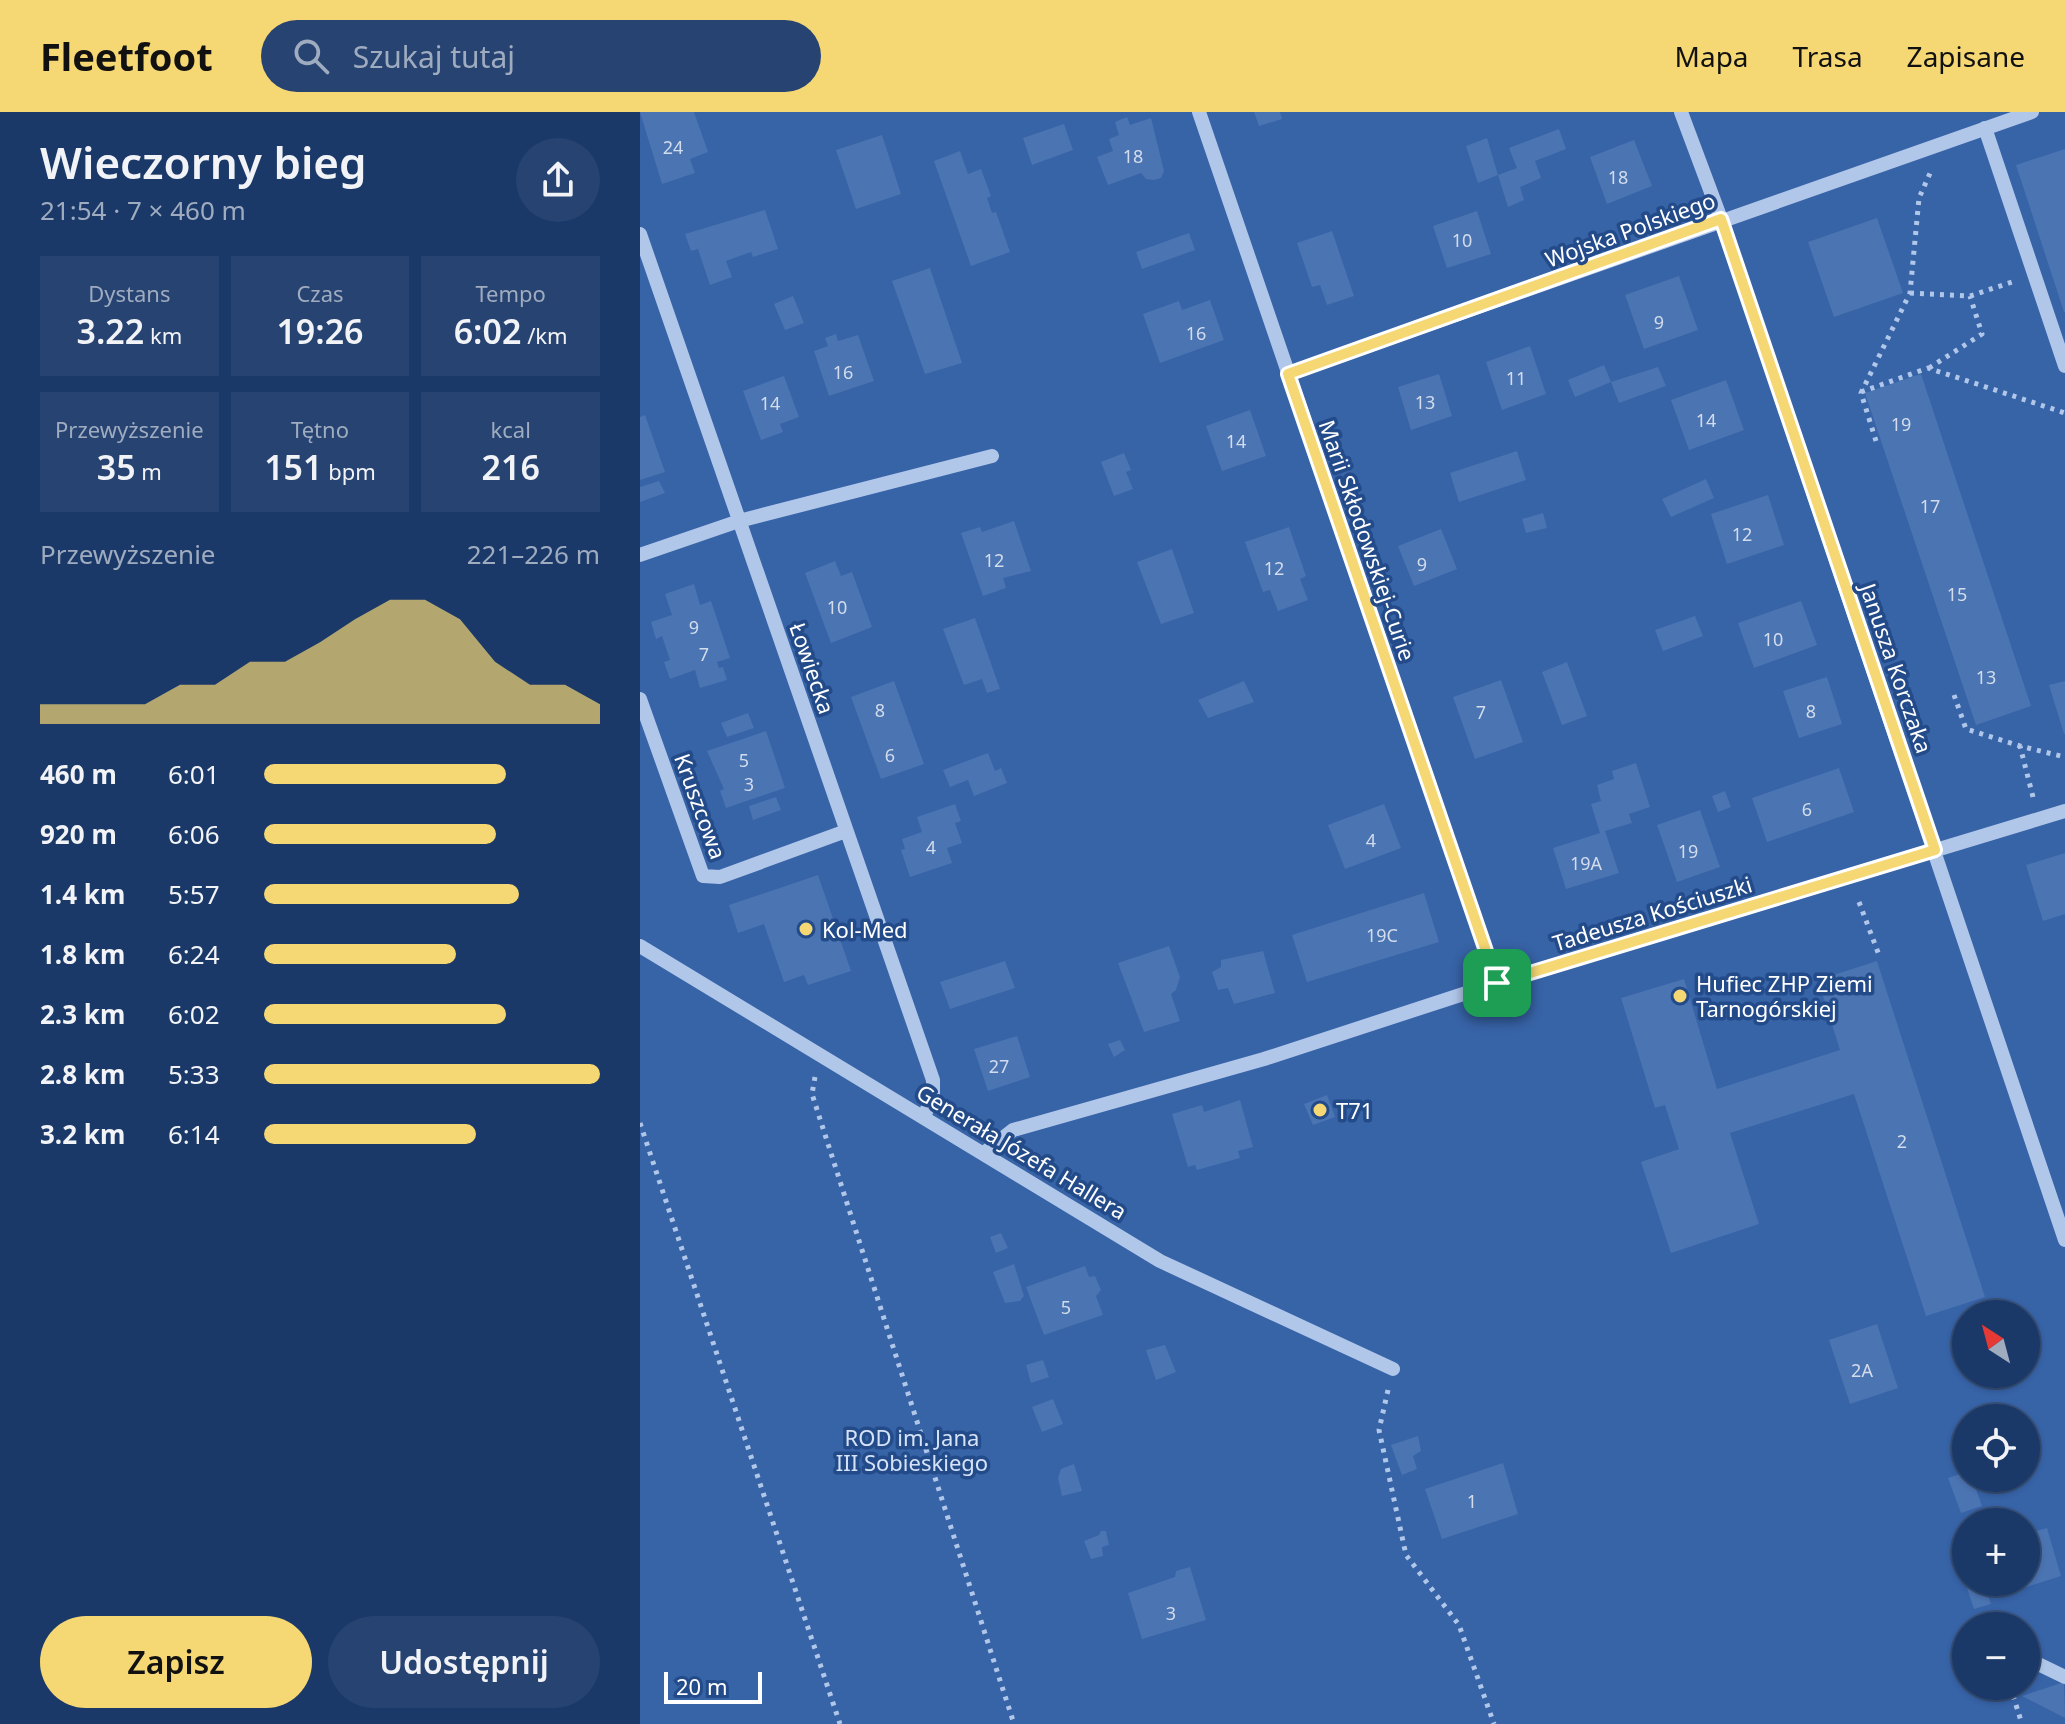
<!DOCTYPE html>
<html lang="pl">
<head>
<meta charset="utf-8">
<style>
	body { margin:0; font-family:"Noto Sans",sans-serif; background:#274371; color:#f1f3f6; height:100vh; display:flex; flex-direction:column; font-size:30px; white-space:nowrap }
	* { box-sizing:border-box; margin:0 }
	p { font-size:26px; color:#9facc0 }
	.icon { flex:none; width:44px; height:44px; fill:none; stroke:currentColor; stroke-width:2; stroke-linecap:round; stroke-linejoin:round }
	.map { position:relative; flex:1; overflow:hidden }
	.drawer { display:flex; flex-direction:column; background:#1a3868; width:640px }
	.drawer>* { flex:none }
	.needle { width:52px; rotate:324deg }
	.tools { position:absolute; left:1312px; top:1188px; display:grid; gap:16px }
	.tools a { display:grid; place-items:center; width:88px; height:88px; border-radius:50%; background:#1a3868; box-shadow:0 2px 6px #0004,0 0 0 2px #38527c; font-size:40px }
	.scale { position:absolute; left:24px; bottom:20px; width:98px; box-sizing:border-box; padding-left:8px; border:4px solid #fff; border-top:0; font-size:22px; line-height:28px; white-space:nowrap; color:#fff; -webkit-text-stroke:6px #234b8a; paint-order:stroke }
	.pin { position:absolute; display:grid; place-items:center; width:68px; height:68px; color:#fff; margin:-34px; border-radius:16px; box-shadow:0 4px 12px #0006 }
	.round { display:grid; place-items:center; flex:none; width:84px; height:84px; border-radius:42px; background:#274371 }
	.summary { display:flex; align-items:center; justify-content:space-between; height:136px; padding:0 40px }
	h1 { font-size:44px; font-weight:600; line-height:60px }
	.figures { display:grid; grid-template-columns:repeat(3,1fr); gap:12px; height:136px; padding:8px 40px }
	.figures div { display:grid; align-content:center; border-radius:0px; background:#274371; text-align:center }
	.figures b { font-size:34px; font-weight:600 }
	.figures small { font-size:22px; font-weight:400 }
	.figures p { font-size:22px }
	.chart { height:224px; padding:16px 40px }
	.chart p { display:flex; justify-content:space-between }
	.chart svg { width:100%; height:144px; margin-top:8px; fill:#f5d773; opacity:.7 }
	.cta { display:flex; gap:16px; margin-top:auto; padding:16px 40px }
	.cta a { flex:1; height:92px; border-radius:48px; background:#f5d773; color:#111; font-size:32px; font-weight:600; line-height:92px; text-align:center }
	.cta a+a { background:#274371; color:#f1f3f6 }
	ul { padding:0 40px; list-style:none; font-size:26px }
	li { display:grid; grid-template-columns:128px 96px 1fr; align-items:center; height:60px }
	li i { height:20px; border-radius:10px; background:#f5d773 }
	header { display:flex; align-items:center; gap:48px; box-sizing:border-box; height:112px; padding:0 40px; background:#f5d773; color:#111 }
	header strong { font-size:38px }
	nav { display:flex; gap:44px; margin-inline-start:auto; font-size:28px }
	.search { width:560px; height:72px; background:#274371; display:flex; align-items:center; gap:20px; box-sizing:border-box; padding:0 28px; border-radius:44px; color:#9facc0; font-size:30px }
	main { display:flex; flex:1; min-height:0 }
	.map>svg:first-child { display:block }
	.green { fill:#3763a7; fill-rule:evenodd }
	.building { fill:#4b74b2 }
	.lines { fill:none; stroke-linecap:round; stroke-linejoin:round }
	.path { stroke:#b0c7ea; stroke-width:5; stroke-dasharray:4 6; stroke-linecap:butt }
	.minor { stroke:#b0c7ea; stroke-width:14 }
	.route-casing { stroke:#fff; stroke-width:16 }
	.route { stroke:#f5d773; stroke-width:10 }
	.poi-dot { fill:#f5d773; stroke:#234b8a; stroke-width:3 }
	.labels { text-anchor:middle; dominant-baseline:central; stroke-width:7; stroke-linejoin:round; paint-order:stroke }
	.number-label { font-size:18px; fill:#d2dcec }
	.street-label { font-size:22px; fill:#fff; stroke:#234b8a }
	.poi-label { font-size:22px; fill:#fff; stroke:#234b8a; text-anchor:start }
	.park-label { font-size:22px; fill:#d5e3f8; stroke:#234b8a }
</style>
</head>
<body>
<header>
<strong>Fleetfoot</strong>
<div class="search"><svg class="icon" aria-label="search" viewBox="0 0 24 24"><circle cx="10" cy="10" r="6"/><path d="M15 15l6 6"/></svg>Szukaj tutaj</div>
<nav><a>Mapa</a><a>Trasa</a><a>Zapisane</a></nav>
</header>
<main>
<section class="drawer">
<div class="summary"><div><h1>Wieczorny bieg</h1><p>21:54 · 7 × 460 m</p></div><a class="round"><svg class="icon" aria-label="share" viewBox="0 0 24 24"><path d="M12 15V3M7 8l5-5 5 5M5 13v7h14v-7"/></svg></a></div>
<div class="figures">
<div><p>Dystans</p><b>3.22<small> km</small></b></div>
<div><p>Czas</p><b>19:26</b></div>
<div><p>Tempo</p><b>6:02<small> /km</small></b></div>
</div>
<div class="figures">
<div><p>Przewyższenie</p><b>35<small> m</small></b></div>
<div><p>Tętno</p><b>151<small> bpm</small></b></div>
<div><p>kcal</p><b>216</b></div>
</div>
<div class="chart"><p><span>Przewyższenie</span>221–226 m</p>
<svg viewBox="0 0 160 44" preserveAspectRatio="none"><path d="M0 44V38L10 38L20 38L30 38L40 32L50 32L60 25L70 25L80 19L90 12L100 6L110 6L120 12L130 25L140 32L150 32L160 38V44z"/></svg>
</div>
<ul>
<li><b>460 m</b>6:01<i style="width:72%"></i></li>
<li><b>920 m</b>6:06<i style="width:69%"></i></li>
<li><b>1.4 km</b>5:57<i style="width:76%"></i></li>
<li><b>1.8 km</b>6:24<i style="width:57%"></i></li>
<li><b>2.3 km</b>6:02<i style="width:72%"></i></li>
<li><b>2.8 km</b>5:33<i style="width:100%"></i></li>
<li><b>3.2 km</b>6:14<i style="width:63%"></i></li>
</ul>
<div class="cta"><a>Zapisz</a><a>Udostępnij</a></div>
</section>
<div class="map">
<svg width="1425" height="1612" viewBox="0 0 1425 1612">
	<rect width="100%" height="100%" fill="#234b8a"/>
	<path class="green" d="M 0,0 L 1425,0 L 1425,1612 L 0,1612 ZM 1326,1202 L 1386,1202 L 1386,1262 L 1326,1262 ZM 1326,1306 L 1386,1306 L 1386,1366 L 1326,1366 ZM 1326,1410 L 1386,1410 L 1386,1470 L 1326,1470 ZM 1326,1514 L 1386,1514 L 1386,1574 L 1326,1574 Z"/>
	<path class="building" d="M 0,0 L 54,0 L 68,40 L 50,47 L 55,61 L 22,72 Z
		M 614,0 L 640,0 L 642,7 L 619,14 Z
		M 487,5 L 490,13 L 511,6 L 524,59 L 521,66 L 514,68 L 506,67 L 501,61 L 468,73 L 457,45 L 473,39 L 469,27 L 479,23 L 475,10 Z
		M 424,12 L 433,38 L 392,53 L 383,26 Z
		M 919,17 L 926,37 L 895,49 L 901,66 L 880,75 L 884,88 L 868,95 L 858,63 L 877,56 L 869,36 Z
		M 242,23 L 261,82 L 216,97 L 196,38 Z
		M 847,26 L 858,63 L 838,71 L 826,34 Z
		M 994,28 L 1012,74 L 967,92 L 950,45 Z
		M 1425,37 L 1425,200 L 1424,200 L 1376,53 Z
		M 320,39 L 328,62 L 341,57 L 351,84 L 347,86 L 352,101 L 356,100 L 370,140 L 331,154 L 294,49 Z
		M 125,98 L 138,137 L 113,145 L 111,140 L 86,149 L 92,165 L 70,173 L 58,137 L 51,139 L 45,122 Z
		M 837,99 L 851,142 L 807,156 L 793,114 Z
		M 1237,106 L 1263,181 L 1194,205 L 1168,130 Z
		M 692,119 L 714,184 L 687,193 L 680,173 L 672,175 L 657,131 Z
		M 549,121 L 555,138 L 502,157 L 496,140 Z
		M 290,156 L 322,251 L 285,262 L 252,169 Z
		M 1039,164 L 1058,218 L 1004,237 L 985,183 Z
		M 153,184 L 164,211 L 145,218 L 134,192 Z
		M 570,188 L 584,228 L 520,251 L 503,202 L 539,189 L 542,198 Z
		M 196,222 L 198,229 L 218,223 L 234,269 L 189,284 L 174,239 L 188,234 L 185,226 Z
		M 890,234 L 906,282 L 862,298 L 846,250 Z
		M 964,253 L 971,270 L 935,285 L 928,268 Z
		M 1018,255 L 1026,274 L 979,291 L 971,270 Z
		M 799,262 L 812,304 L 771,318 L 758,275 Z
		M 1281,262 L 1391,594 L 1336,613 L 1225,281 Z
		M 144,264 L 159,305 L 140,312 L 143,320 L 121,328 L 103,279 Z
		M 1086,268 L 1104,318 L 1049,338 L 1031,288 Z
		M 610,298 L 626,344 L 582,359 L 566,314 Z
		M 5,303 L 25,360 L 0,368 L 0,305 Z
		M 877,339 L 886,368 L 819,390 L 810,361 Z
		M 484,341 L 491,358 L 486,360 L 493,377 L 474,384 L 461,350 Z
		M 1066,367 L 1074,386 L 1031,405 L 1022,387 Z
		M 19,369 L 25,381 L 0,390 L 0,375 Z
		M 1128,383 L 1144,433 L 1087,452 L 1071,402 Z
		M 903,401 L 907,416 L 886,421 L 882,407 Z
		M 374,409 L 391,459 L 363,466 L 366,476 L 343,484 L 321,421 L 340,415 L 342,420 Z
		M 649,415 L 666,464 L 660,467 L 668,488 L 638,499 L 630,478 L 623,480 L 605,430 Z
		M 801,417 L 817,457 L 774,474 L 758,434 Z
		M 532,437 L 554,501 L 521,512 L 497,450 Z
		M 195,449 L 201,464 L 212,460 L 232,515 L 191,531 L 165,461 Z
		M 54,472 L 60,493 L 71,489 L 90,546 L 77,550 L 79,556 L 83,555 L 87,568 L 60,576 L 55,558 L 30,567 L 24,550 L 30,548 L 22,524 L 16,527 L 11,510 L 32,503 L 25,482 Z
		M 1161,489 L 1177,533 L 1114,556 L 1098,511 Z
		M 1055,504 L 1063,524 L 1023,539 L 1015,518 Z
		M 335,506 L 360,577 L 347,581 L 342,567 L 324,573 L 303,517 Z
		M 927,550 L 947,604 L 922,613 L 902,560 Z
		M 1187,565 L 1202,612 L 1159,626 L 1143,579 Z
		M 861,568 L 883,630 L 835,647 L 813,585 Z
		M 254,569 L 284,652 L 241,667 L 211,585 Z
		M 604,569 L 614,590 L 568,606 L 558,588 Z
		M 1425,569 L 1425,622 L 1424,622 L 1409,573 Z
		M 108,601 L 114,616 L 87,625 L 81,611 Z
		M 126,619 L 145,676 L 86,696 L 80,679 L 84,677 L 67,639 Z
		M 348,641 L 355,659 L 361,656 L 367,671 L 334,684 L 328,668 L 310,675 L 303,658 Z
		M 996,651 L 1010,695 L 989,702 L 992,711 L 965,719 L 979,761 L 926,777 L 913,736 L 960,721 L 951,692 L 961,689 L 957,673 L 974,667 L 972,659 Z
		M 1199,656 L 1214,700 L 1127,730 L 1112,686 Z
		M 1085,679 L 1091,695 L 1078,700 L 1072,684 Z
		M 136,685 L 141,698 L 113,708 L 109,694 Z
		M 315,692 L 321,709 L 315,711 L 322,731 L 307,736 L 312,751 L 270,765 L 261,738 L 265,737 L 262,727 L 282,720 L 277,705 Z
		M 744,692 L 761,736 L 705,757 L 688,713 Z
		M 1060,698 L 1080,755 L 1037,770 L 1017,713 Z
		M 1425,741 L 1425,802 L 1403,809 L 1386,753 Z
		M 178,763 L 211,859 L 168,873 L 164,863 L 144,870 L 124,812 L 98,821 L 89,793 Z
		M 784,781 L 799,830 L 667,870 L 652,823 Z
		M 529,834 L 540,865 L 536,878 L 531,882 L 540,909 L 504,920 L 478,851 Z
		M 623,839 L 635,881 L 594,892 L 588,876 L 578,878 L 572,860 L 581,855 L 581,848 Z
		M 365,849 L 375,876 L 310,897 L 300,870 Z
		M 1237,849 L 1345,1185 L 1286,1204 L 1214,982 L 1090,1021 L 1119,1112 L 1031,1141 L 1001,1050 L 1039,1037 L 1025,993 L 1015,996 L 981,886 L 1044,867 L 1077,977 L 1200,938 L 1178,868 Z
		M 377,924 L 390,965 L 348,979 L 334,937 Z
		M 480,928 L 485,938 L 474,945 L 468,932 Z
		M 687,983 L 695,1005 L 673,1013 L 664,992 Z
		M 600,988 L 613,1035 L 598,1039 L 600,1046 L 557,1058 L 555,1053 L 548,1055 L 532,1002 L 562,993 L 564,1000 Z
		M 361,1121 L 368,1136 L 356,1141 L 350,1125 Z
		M 374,1152 L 384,1184 L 380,1189 L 365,1191 L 353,1160 Z
		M 445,1154 L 449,1165 L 455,1164 L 461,1178 L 456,1184 L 463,1203 L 404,1223 L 386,1175 Z
		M 1237,1212 L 1258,1276 L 1210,1292 L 1189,1228 Z
		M 525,1233 L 536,1260 L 516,1268 L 506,1238 Z
		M 403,1248 L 409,1265 L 391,1271 L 386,1253 Z
		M 413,1287 L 423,1312 L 402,1320 L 392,1295 Z
		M 778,1324 L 781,1339 L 773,1344 L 777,1357 L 762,1363 L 751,1333 Z
		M 863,1351 L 878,1402 L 802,1427 L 785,1377 Z
		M 434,1352 L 442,1379 L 422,1384 L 418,1366 L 421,1357 Z
		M 1326,1360 L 1326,1366 L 1332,1366 L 1342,1394 L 1321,1401 L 1308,1366 Z
		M 1407,1416 L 1421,1464 L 1367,1481 L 1364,1470 L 1386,1470 L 1386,1422 Z
		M 461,1419 L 466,1419 L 469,1433 L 462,1435 L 463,1444 L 451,1447 L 444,1429 L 459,1423 Z
		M 550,1455 L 566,1508 L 502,1527 L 488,1481 L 535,1465 L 536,1459 Z
		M 1325,1470 L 1343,1470 L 1351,1492 L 1334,1497 Z
		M 1424,1570 L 1425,1606 L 1382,1584 Z"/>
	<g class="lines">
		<path class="path" d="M 1270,181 L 1330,184 L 1375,169
			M 1289,256 L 1342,222 L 1330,184
			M 1221,280 L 1288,256 L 1425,301
			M 1236,329 L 1221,281 L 1270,181 L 1279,86 L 1291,59
			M 1314,583 L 1326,617 L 1380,634
			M 1393,685 L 1380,634 L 1425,645
			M 1219,790 L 1239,843
			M 175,965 L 172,982 L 374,1612
			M 0,1011 L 200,1612
			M 748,1278 L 739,1318 L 766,1443 L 819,1513 L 854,1612
			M 1370,1574 L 1382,1612"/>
		<path class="minor" d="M 559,0 L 857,871
			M 1041,0 L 1081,107 L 1425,1128
			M 1345,16 L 1425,254
			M 0,122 L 293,968 L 293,982 L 284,1005
			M 648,262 L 1392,0
			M 0,443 L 99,409 L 352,344
			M 0,587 L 63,764 L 80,765 L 206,719
			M 0,834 L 520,1149 L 753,1257
			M 344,1041 L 373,1018 L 624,947 L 857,871 L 1425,699
			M 1386,1546 L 1425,1565"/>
	</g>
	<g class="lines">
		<defs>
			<path id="route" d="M 1081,107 L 1295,738 L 857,871 L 648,262 Z"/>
		</defs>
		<use href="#route" class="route-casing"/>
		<use href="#route" class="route"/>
	</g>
	<g class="poi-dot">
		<circle cx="166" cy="817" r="8"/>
		<circle cx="1040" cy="884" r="8"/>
		<circle cx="680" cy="998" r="8"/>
	</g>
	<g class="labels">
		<g class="number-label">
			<text x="33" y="35">24</text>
			<text x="493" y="44">18</text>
			<text x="978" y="65">18</text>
			<text x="822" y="128">10</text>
			<text x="1019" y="210">9</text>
			<text x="556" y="221">16</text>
			<text x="203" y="260">16</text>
			<text x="876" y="266">11</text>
			<text x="785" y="290">13</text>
			<text x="130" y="291">14</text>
			<text x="1066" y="308">14</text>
			<text x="1261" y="312">19</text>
			<text x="596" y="329">14</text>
			<text x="1290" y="394">17</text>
			<text x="1102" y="422">12</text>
			<text x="354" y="448">12</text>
			<text x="782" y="452">9</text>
			<text x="634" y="456">12</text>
			<text x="1317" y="482">15</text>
			<text x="197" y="495">10</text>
			<text x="54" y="515">9</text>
			<text x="1133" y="527">10</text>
			<text x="64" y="542">7</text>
			<text x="1346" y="565">13</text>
			<text x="240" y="598">8</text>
			<text x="1171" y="599">8</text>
			<text x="841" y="600">7</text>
			<text x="250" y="643">6</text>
			<text x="104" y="648">5</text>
			<text x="109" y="672">3</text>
			<text x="1167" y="697">6</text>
			<text x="731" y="728">4</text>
			<text x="291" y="735">4</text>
			<text x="1048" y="739">19</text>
			<text x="946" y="751">19A</text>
			<text x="742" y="823">19C</text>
			<text x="359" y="954">27</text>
			<text x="1262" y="1029">2</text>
			<text x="426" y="1195">5</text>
			<text x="1222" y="1258">2A</text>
			<text x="832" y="1389">1</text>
			<text x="531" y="1501">3</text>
		</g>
		<g class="street-label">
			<text transform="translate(990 117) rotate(-20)">Wojska Polskiego</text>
			<text transform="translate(728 428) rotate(71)">Marii Skłodowskiej-Curie</text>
			<text transform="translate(173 556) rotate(71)">Łowiecka</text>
			<text transform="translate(1257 556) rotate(71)">Janusza Korczaka</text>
			<text transform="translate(61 694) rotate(70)">Kruszcowa</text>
			<text transform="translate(1012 801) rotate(-17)">Tadeusza Kościuszki</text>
			<text transform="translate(382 1039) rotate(31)">Generała Józefa Hallera</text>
		</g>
		<g class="poi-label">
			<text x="182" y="817">Kol-Med</text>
			<text x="1056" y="871">Hufiec ZHP Ziemi<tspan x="1056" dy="25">Tarnogórskiej</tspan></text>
			<text x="696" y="998">T71</text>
		</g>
		<g class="park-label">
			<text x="272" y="1325">ROD im. Jana<tspan x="272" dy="25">III Sobieskiego</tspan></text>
		</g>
	</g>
</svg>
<div class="tools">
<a><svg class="needle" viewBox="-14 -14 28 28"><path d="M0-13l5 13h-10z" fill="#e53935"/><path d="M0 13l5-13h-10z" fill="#9facc0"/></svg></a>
<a><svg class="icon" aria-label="locate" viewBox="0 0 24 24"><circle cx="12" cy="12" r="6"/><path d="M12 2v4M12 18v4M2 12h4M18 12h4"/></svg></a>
<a>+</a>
<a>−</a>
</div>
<div class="scale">20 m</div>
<div class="pin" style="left:857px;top:871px;background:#1e9e55"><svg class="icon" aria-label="arrive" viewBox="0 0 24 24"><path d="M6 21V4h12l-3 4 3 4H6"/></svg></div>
</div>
</main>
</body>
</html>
